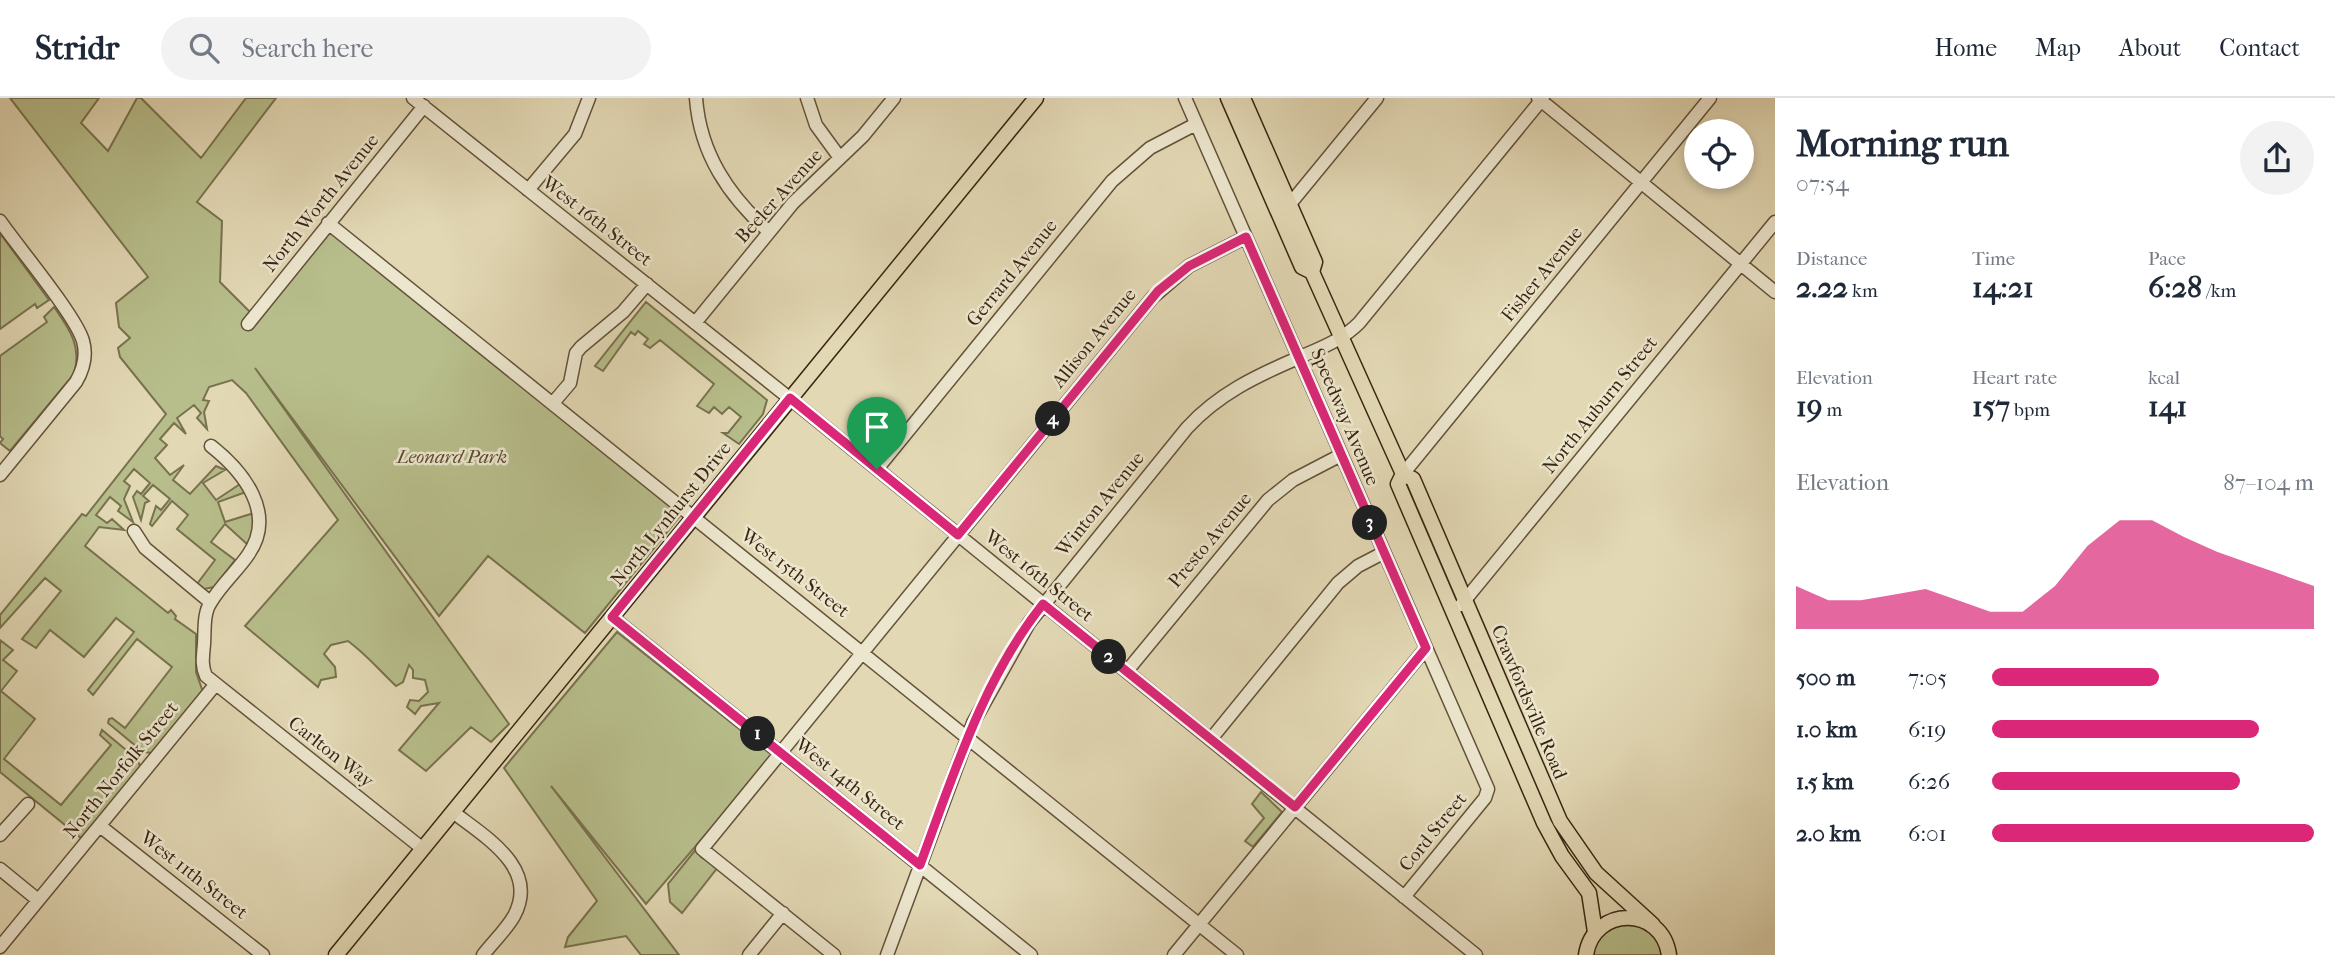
<!DOCTYPE html>
<html lang="en">
<head>
<meta charset="utf-8">
<style>
	body { margin:0; font-family:"IM FELL French Canon",serif; background:#f2f2f3; color:#1f2937; height:100vh; display:flex; flex-direction:column; font-size:26px; white-space:nowrap }
	* { box-sizing:border-box; margin:0 }
	p { font-size:23px; color:#747a83 }
	.icon { flex:none; width:38px; height:38px; fill:none; stroke:currentColor; stroke-width:2; stroke-linecap:round; stroke-linejoin:round }
	.map { position:relative; flex:1; overflow:hidden }
	.sheet { display:flex; flex-direction:column; background:#fff; width:560px }
	.sheet>* { flex:none }
	.buttons { position:absolute; left:1684px; top:21px; display:grid; gap:14px }
	.buttons a { display:grid; place-items:center; width:70px; height:70px; border-radius:50%; background:#fff; box-shadow:0 4px 10px #0003; font-size:35px }
	.pin { position:absolute; display:grid; place-items:center; width:60px; height:60px; color:#fff; margin:-72px -30px; border-radius:50% 50% 50% 0; rotate:-45deg; box-shadow:0 0 7px #0007 }
	.pin .icon { rotate:45deg }
	.km { position:absolute; width:35px; height:35px; margin:-18px; border-radius:50%; background:#222; color:#fff; font-size:19px; line-height:35px; text-align:center }
	.round { display:grid; place-items:center; flex:none; width:74px; height:74px; border-radius:37px; background:#f2f2f3 }
	.summary { display:flex; align-items:center; justify-content:space-between; height:119px; padding:0 21px }
	h1 { font-size:38px; font-weight:800; line-height:52px }
	.stats { display:grid; grid-template-columns:repeat(3,1fr); gap:10px; height:119px; padding:7px 21px }
	.stats div { display:grid; align-content:center }
	.stats b { font-size:30px; font-weight:800 }
	.stats small { font-size:19px; font-weight:400 }
	.stats p { font-size:19px }
	.chart { height:196px; padding:14px 21px }
	.chart p { display:flex; justify-content:space-between }
	.chart svg { width:100%; height:126px; margin-top:7px; fill:#db2777; opacity:.7 }
	ul { padding:0 21px; list-style:none; font-size:23px }
	li { display:grid; grid-template-columns:112px 84px 1fr; align-items:center; height:52px }
	li i { height:18px; border-radius:9px; background:#db2777 }
	header { display:flex; align-items:center; gap:42px; box-sizing:border-box; height:98px; padding:0 35px; background:#fff; border-bottom:2px solid #e0e1e3 }
	header strong { font-size:33px }
	nav { display:flex; gap:38px; margin-inline-start:auto; font-size:24px }
	.search { width:490px; height:63px; background:#f2f2f3; display:flex; align-items:center; gap:18px; box-sizing:border-box; padding:0 24px; border-radius:38px; color:#747a83; font-size:26px }
	main { display:flex; flex:1; min-height:0 }
	.map>svg:first-child { display:block }
	.green { fill:#b7be8b; stroke:#78724e; stroke-width:2 }
	.lines { fill:none; stroke-linecap:round; stroke-linejoin:round }
	.minor-casing { stroke:#64523a; stroke-width:15 }
	.major-casing { stroke:#3a2511; stroke-width:17 }
	.minor { stroke:#ece6ce; stroke-width:12 }
	.major { stroke:#e2d8b4; stroke-width:14 }
	.route-casing { stroke:#fff; stroke-width:14 }
	.route { stroke:#db2777; stroke-width:9 }
	.labels { text-anchor:middle; dominant-baseline:central; stroke-width:5; stroke-linejoin:round; paint-order:stroke }
	.street-label { font-size:19px; fill:#3a2511; stroke:#ece6ce }
	.park-label { font-size:19px; font-style:italic; fill:#594b30; stroke:#ece6ce }
</style>
</head>
<body>
<header>
<strong>Stridr</strong>
<div class="search"><svg class="icon" aria-label="search" viewBox="0 0 24 24"><circle cx="10" cy="10" r="6"/><path d="M15 15l6 6"/></svg>Search here</div>
<nav><a>Home</a><a>Map</a><a>About</a><a>Contact</a></nav>
</header>
<main>
<div class="map">
<svg width="1775" height="857" viewBox="0 0 1775 857">
	<rect width="100%" height="100%" fill="#e2d8b4"/>
	<filter id="stains"><feTurbulence type="fractalNoise" baseFrequency=".00286" numOctaves="4"/><feColorMatrix values="0 0 0 0 .2 0 0 0 0 .09 0 0 0 0 .02 0 0 0 .5 -.17"/></filter>
	<radialGradient id="worn" r=".72"><stop offset=".6" stop-color="#630" stop-opacity="0"/><stop offset="1" stop-color="#630" stop-opacity=".3"/></radialGradient>
	<path class="green" d="M 10,0 L 99,0 L 81,25 L 108,53 L 137,0 L 141,0 L 201,60 L 246,0 L 276,0 L 197,104 L 222,123 L 220,184 L 251,215 L 328,125 L 685,412 L 585,535 L 488,458 L 439,518 L 255,270 L 509,626 L 491,644 L 471,629 L 426,673 L 399,652 L 439,605 L 421,608 L 415,616 L 407,609 L 410,602 L 419,603 L 428,594 L 425,582 L 413,580 L 413,572 L 409,567 L 403,584 L 396,588 C 379,572 367,557 348,543 L 331,547 L 324,556 L 335,569 L 336,579 L 321,582 L 318,589 L 245,528 L 338,422 L 246,295 L 232,282 L 209,289 L 203,302 L 209,303 L 204,314 L 207,331 L 197,320 L 201,315 L 194,307 L 177,320 L 186,336 L 174,325 L 160,341 L 167,347 L 155,360 L 170,377 L 184,367 L 173,382 L 190,396 L 216,368 L 225,372 L 203,385 L 216,402 L 240,386 L 246,394 L 218,404 L 225,424 L 254,415 L 253,433 L 248,447 L 225,426 L 211,444 L 235,462 L 214,489 L 204,491 L 197,486 L 215,462 L 177,431 L 188,417 L 172,403 L 152,428 L 150,426 L 156,408 L 161,412 L 170,401 L 153,387 L 143,398 L 149,403 L 145,405 L 141,422 L 133,399 L 137,393 L 141,396 L 150,385 L 134,371 L 124,383 L 130,388 L 124,401 L 133,424 L 118,413 L 121,408 L 110,399 L 96,417 L 107,425 L 112,421 L 124,432 L 99,429 L 85,448 L 168,515 L 171,512 L 176,518 L 175,521 L 196,536 L 196,574 L 203,594 L 152,655 L 143,654 L 108,625 L 109,621 L 112,620 L 125,630 L 172,569 L 137,541 L 93,597 L 88,592 L 134,534 L 116,520 L 84,559 L 50,532 L 36,550 L 22,541 L 61,493 L 45,480 L 0,530 L 0,517 L 82,416 L 86,418 L 166,316 L 120,259 L 118,250 L 130,240 L 119,229 L 116,205 L 148,179 Z
		M 0,135 L 49,202 L 37,210 L 35,206 L 0,231 Z
		M 646,204 L 767,302 L 763,316 L 739,346 L 723,335 L 728,335 L 741,319 L 729,309 L 722,316 L 714,309 L 709,315 L 697,308 L 714,286 L 660,242 L 650,250 L 644,246 L 648,241 L 638,233 L 635,237 L 631,234 L 603,273 L 595,268 Z
		M 54,209 C 70,232 82,248 74,276 L 10,353 L 0,345 L 3,341 L 0,338 L 0,258 L 47,224 L 44,219 Z
		M 617,534 L 773,658 L 646,806 L 551,688 L 679,857 L 641,857 L 626,838 L 565,849 L 568,839 L 597,803 L 504,670 Z
		M 0,542 L 13,552 L 3,562 L 17,573 L 1,593 L 35,621 L 4,661 L 61,707 L 111,647 L 100,637 L 102,632 L 137,661 L 141,670 L 81,740 L 0,674 Z
		M 1261,694 L 1282,714 L 1253,749 L 1245,743 L 1264,720 L 1252,706 Z
		M 697,750 L 701,759 L 718,769 L 682,815 L 670,804 L 668,786 Z
		M 1638,820 L 1669,857 L 1586,857 L 1595,834 Z"/>
	<g class="lines">
		<defs>
			<path id="minor" d="M 413,0 L 803,311 L 1476,857
				M 696,0 C 700,56 729,98 769,134
				M 807,0 L 816,27 L 840,60
				M 1185,0 L 1488,691 L 1485,700 L 1404,799
				M 1538,0 L 1775,194
				M 528,92 L 575,36 L 589,0
				M 1285,112 L 1377,0
				M 0,123 C 18,149 76,218 83,243 C 87,257 83,272 76,284 L 0,377
				M 328,125 L 1237,857
				M 695,225 L 793,105 L 863,38 L 894,0
				M 248,226 L 424,8
				M 553,305 L 570,285 L 576,255 L 581,249 L 623,214 L 647,186
				M 211,348 C 244,374 277,416 248,457 C 237,473 221,487 211,504 C 203,515 205,533 204,546 C 203,558 201,567 206,578 L 423,751
				M 877,371 L 1112,83 L 1150,50 L 1196,26
				M 1403,376 L 1710,0
				M 134,433 L 145,450 L 210,504
				M 1461,507 L 1775,124
				M 612,519 L 1031,857
				M 1127,573 L 1268,402 L 1293,382 L 1341,357
				M 1211,641 L 1338,485 L 1358,468 L 1383,455
				M 453,714 C 485,739 540,770 514,818 C 506,832 493,844 483,857
				M 100,728 L 263,857
				M 0,737 L 28,706
				M 0,771 L 38,802
				M 0,849 L 215,587
				M 749,857 L 783,815
				M 834,857 L 702,751 L 1153,199 L 1189,168 L 1246,139
				M 887,857 L 973,625 L 1029,525 L 1187,330 C 1218,296 1256,278 1298,260 C 1320,250 1341,243 1359,225 L 1543,0
				M 1174,857 L 1426,550"/>
			<path id="major" d="M 1228,0 L 1302,169 L 1312,174 L 1403,376 L 1413,381 L 1560,723 L 1596,775 L 1653,827
				M 1243,0 L 1315,164 L 1312,174
				M 1403,376 L 1398,386 L 1544,725 L 1562,758 L 1589,795 L 1595,834
				M 336,857 L 1036,0
				M 1586,857 C 1593,808 1662,807 1669,857"/>
		</defs>
		<use href="#minor" class="minor-casing"/>
		<use href="#major" class="major-casing"/>
		<use href="#minor" class="minor"/>
		<use href="#major" class="major"/>
	</g>
	<g class="lines">
		<defs>
			<path id="route" d="M 1246,139 L 1426,550 L 1295,709 L 1043,506 C 983,581 953,678 920,767 L 612,519 L 790,300 L 958,437 L 1158,193 L 1189,168 Z"/>
		</defs>
		<use href="#route" class="route-casing"/>
		<use href="#route" class="route"/>
	</g>
	<g class="labels">
		<g class="street-label">
			<text transform="translate(779 98) rotate(-48)">Beeler Avenue</text>
			<text transform="translate(321 105) rotate(-51)">North Worth Avenue</text>
			<text transform="translate(597 123) rotate(38)">West 16th Street</text>
			<text transform="translate(1012 175) rotate(-51)">Gerrard Avenue</text>
			<text transform="translate(1542 176) rotate(-51)">Fisher Avenue</text>
			<text transform="translate(1094 240) rotate(-51)">Allison Avenue</text>
			<text transform="translate(1600 307) rotate(-51)">North Auburn Street</text>
			<text transform="translate(1345 319) rotate(67)">Speedway Avenue</text>
			<text transform="translate(1100 406) rotate(-51)">Winton Avenue</text>
			<text transform="translate(671 416) rotate(-51)">North Lynhurst Drive</text>
			<text transform="translate(1210 442) rotate(-50)">Presto Avenue</text>
			<text transform="translate(795 475) rotate(38)">West 15th Street</text>
			<text transform="translate(1039 478) rotate(39)">West 16th Street</text>
			<text transform="translate(1529 604) rotate(67)">Crawfordsville Road</text>
			<text transform="translate(331 654) rotate(38)">Carlton Way</text>
			<text transform="translate(121 672) rotate(-51)">North Norfolk Street</text>
			<text transform="translate(850 686) rotate(39)">West 14th Street</text>
			<text transform="translate(1433 734) rotate(-51)">Cord Street</text>
			<text transform="translate(194 777) rotate(38)">West 11th Street</text>
		</g>
		<g class="park-label">
			<text x="452" y="359">Leonard Park</text>
		</g>
	</g>
	<rect width="100%" height="100%" filter="url(#stains)"/>
	<rect width="100%" height="100%" fill="url(#worn)"/>
</svg>
<div class="buttons">
<a><svg class="icon" aria-label="locate" viewBox="0 0 24 24"><circle cx="12" cy="12" r="6"/><path d="M12 2v4M12 18v4M2 12h4M18 12h4"/></svg></a>
</div>
<div class="pin" style="left:877px;top:371px;background:#1e9e55"><svg class="icon" aria-label="arrive" viewBox="0 0 24 24"><path d="M6 21V4h12l-3 4 3 4H6"/></svg></div>
<b class="km" style="left:758px;top:636px">1</b>
<b class="km" style="left:1109px;top:559px">2</b>
<b class="km" style="left:1370px;top:425px">3</b>
<b class="km" style="left:1053px;top:321px">4</b>
</div>
<section class="sheet">
<div class="summary"><div><h1>Morning run</h1><p>07:54</p></div><a class="round"><svg class="icon" aria-label="share" viewBox="0 0 24 24"><path d="M12 15V3M7 8l5-5 5 5M5 13v7h14v-7"/></svg></a></div>
<div class="stats">
<div><p>Distance</p><b>2.22<small> km</small></b></div>
<div><p>Time</p><b>14:21</b></div>
<div><p>Pace</p><b>6:28<small> /km</small></b></div>
</div>
<div class="stats">
<div><p>Elevation</p><b>19<small> m</small></b></div>
<div><p>Heart rate</p><b>157<small> bpm</small></b></div>
<div><p>kcal</p><b>141</b></div>
</div>
<div class="chart"><p><span>Elevation</span>87–104 m</p>
<svg viewBox="0 0 160 44" preserveAspectRatio="none"><path d="M0 44V29L10 34L20 34L30 32L40 30L50 34L60 38L70 38L80 29L90 15L100 6L110 6L120 12L130 17L140 21L150 25L160 29V44z"/></svg>
</div>
<ul>
<li><b>500 m</b>7:05<i style="width:52%"></i></li>
<li><b>1.0 km</b>6:19<i style="width:83%"></i></li>
<li><b>1.5 km</b>6:26<i style="width:77%"></i></li>
<li><b>2.0 km</b>6:01<i style="width:100%"></i></li>
</ul>
</section>
</main>
</body>
</html>
